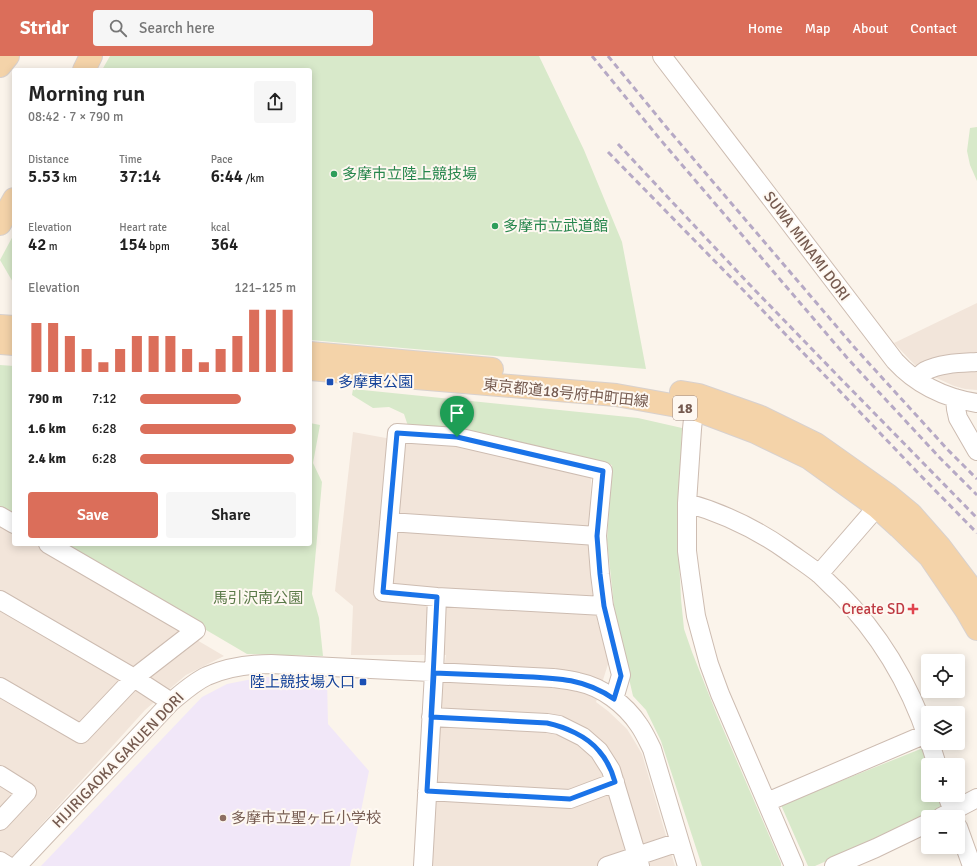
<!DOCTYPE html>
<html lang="en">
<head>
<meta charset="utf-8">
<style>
	body { margin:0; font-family:Signika,"Noto Sans JP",sans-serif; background:#f6f6f6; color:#222; height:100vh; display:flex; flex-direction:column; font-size:15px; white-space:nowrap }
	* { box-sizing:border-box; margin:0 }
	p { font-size:13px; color:#767676 }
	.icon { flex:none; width:22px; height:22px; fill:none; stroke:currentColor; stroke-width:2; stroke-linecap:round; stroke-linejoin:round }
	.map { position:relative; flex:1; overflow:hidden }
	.side { position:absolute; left:12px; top:12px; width:300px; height:478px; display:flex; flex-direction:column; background:#fff; border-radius:4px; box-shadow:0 2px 10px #0003 }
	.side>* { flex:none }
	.tools { position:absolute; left:921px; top:598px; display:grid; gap:8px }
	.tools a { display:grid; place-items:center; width:44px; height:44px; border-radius:4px; background:#fff; box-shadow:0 2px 10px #0003; font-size:20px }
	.pin { position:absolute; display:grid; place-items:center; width:34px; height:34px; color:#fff; margin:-41px -17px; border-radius:50% 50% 50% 0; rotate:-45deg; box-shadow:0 0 4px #0007 }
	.pin .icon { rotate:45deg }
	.round { display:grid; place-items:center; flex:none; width:42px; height:42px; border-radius:4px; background:#f6f6f6 }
	.overview { display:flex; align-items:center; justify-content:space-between; height:68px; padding:0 16px }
	h1 { font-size:22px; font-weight:600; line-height:30px }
	.figures { display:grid; grid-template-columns:repeat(3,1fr); gap:6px; height:68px; padding:4px 16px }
	.figures div { display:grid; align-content:center }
	.figures b { font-size:17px; font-weight:600 }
	.figures small { font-size:11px; font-weight:400 }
	.figures p { font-size:11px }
	.chart { height:112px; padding:8px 16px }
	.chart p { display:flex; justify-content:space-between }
	.chart svg { width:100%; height:72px; margin-top:4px; stroke:#db6e5a; stroke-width:6 }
	.button { display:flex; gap:8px; margin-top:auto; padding:8px 16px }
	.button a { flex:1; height:46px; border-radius:4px; background:#db6e5a; color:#fff; font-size:16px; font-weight:600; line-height:46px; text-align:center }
	.button a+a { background:#f6f6f6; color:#222 }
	ul { padding:0 16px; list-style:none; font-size:13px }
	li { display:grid; grid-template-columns:64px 48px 1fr; align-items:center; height:30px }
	li i { height:10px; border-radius:5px; background:#db6e5a }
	header { display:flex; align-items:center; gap:24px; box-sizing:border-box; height:56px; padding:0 20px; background:#db6e5a; color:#fff }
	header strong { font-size:19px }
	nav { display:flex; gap:22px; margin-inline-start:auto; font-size:14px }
	.search { width:280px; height:36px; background:#f6f6f6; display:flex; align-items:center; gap:10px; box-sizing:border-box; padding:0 14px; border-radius:4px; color:#767676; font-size:15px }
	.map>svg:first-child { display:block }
	.residential { fill:#f2e5da }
	.education { fill:#f1e7f8 }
	.green { fill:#d8e9ca }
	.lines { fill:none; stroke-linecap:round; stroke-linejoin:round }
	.minor-casing { stroke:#cdbcb1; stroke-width:20 }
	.major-casing { stroke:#d8d1ce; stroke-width:24 }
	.minor { stroke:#fff; stroke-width:18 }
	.major { stroke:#f4d3a9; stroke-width:22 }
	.rail { stroke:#b6a9c5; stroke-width:3; stroke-dasharray:6 4; stroke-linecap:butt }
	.route-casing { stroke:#fff; stroke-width:8 }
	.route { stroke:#1a73e8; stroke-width:5 }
	.leisure-dot { fill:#2e9e5b; stroke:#fef8f1; stroke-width:1.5 }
	.transit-dot { fill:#1a4fb4; stroke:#fef8f1; stroke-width:1.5 }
	.health-dot { fill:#e0444e; stroke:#fef8f1; stroke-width:1.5 }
	.education-dot { fill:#8d6e63; stroke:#fef8f1; stroke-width:1.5 }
	.labels { text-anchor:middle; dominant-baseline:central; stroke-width:4; stroke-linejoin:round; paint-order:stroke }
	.shield { fill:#fef8f1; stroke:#9e8980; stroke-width:1 }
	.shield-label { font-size:14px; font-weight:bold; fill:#755a4f }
	.leisure-label { font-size:15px; fill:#27864d; stroke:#fef8f1; text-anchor:start }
	.street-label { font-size:15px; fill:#755a4f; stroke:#fef8f1 }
	.transit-label { font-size:15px; fill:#164399; stroke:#fef8f1; text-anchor:start }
	.park-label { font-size:15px; fill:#5a7948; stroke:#fef8f1 }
	.health-label { font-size:15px; fill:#be3a42; stroke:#fef8f1; text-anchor:end }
	.education-label { font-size:15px; fill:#785e54; stroke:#fef8f1; text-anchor:start }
</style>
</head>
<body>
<header>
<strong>Stridr</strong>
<div class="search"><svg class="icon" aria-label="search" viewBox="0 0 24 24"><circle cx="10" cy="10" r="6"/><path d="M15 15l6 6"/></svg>Search here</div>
<nav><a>Home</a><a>Map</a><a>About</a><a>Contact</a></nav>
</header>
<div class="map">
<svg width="977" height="810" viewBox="0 0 977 810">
	<rect width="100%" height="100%" fill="#fbf4eb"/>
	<path class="residential" d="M 977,247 L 977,334 L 965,333 L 954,330 L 930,319 L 919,313 L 911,305 L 894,287 Z
		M 353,376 L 408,386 L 450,390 L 472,393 L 591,422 L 590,463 L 591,528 L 597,564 L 609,605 L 596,646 L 608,655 L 627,673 L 635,686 L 642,698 L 675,810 L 432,810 L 441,635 L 446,599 L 351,599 L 353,550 L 335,535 Z
		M 0,468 L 14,476 L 14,488 L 34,488 L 224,600 L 186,619 L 145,654 L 4,810 L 0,810 Z"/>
	<path class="education" d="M 262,621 L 327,623 L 328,668 L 369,715 L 350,810 L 41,810 L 202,641 L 227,628 Z"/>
	<path class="green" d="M 110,0 L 539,0 L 584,94 L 622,186 L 646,313 L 310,284 L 310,14 L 102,14 Z
		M 977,71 L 977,125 L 970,109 L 967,95 L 970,72 Z
		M 14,178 L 14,228 L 0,204 Z
		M 0,309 L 14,310 L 14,461 L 0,453 Z
		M 353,333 L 638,362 L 682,372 L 678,483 L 681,543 L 684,573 L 692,596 L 717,659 L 781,807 L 781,810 L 702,810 L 661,685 L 646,654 L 633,640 L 621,588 L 614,550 L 607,484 L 612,409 L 566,397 L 408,370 L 404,358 L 389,351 L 373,352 L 352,339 Z
		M 310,367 L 320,369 L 313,407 L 322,426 L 312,538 L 319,562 L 323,600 L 247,598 L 60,488 L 310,488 Z
		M 923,692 L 928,709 L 928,739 L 942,739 L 948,752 L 815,810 L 808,810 L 781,749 Z"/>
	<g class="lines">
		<defs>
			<path id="minor" d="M 662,0 L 895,305 C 917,329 945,342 977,347
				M 916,323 C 919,320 922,317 925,315 C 941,307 960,307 977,306
				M 955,342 L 956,353 L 958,362 L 977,395
				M 694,353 L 692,373 L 687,447 L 687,495 L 690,518 L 696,560 L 709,608 L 720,638 L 794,810
				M 687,447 C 723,457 756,473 786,494 C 797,502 808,509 818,517 C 825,523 831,530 838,536 C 879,577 909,627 928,683
				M 0,460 L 14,468
				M 389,466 L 597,480
				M 819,518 L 877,451
				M 0,544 L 134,622 L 171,646
				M 604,550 L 437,541 L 383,536 L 397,377 L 457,381 L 603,415 L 597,480 L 600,518 L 604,550 L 621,619 L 614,643
				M 0,631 L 81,678 L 134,622 L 196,574 L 48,488
				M 431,661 L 547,667 L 559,669 L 583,681 L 599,695 L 611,714 L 640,810
				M 930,687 L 937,709
				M 0,719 L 27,736 L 0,765
				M 427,735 L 570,743 L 615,726
				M 947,739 L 955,761
				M 767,746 L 926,678
				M 941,761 L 977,742
				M 958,771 L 972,810
				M 0,805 L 8,810
				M 17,810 L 171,646 C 182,637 194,626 207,620 C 228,611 249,608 271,608 L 553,622 C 561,623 570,624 578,626 C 602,631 625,648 639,669 C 644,676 648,685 652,693 L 687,810
				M 423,810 L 434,617 L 437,541
				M 607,810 L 679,786
				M 834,810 L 876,792 L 928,767"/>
			<path id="major" d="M 0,10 L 8,0
				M 84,14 L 91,0
				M 0,168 L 14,143
				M 0,270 L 14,271
				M 0,287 L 14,288
				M 310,297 L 492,313
				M 310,313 L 616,339 L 694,353 L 755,376 L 809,402 L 877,451 L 899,471 L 930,501 L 966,554 L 977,573
				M 681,336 L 699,339 L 761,361 L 816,388 L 888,439 L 911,458 L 940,491 L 977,540"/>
		</defs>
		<use href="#minor" class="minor-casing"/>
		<use href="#major" class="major-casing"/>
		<use href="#minor" class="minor"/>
		<use href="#major" class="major"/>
		<path class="rail" d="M 592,0 L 659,82 L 849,304 L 940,402 L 977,439
			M 608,0 L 667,72 L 855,292 L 948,394 L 977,423
			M 618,88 L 749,228 L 837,319 L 977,462
			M 608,96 L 746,237 L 921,420 L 977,477"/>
	</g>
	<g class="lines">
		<defs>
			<path id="route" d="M 457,381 L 397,377 L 383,536 L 437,541 L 431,661 L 547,667 C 565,671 587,680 599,695 C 607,704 612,715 615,726 L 570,743 L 427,735 L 434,617 C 459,618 485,619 511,620 C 549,622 581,620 614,643 L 621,620 L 604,550 L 600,518 L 597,480 L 603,415 L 457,381"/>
		</defs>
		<use href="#route" class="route-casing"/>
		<use href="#route" class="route"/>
	</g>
	<g class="leisure-dot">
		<circle cx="334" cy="118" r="4"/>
		<circle cx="495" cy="170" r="4"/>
	</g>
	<g class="transit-dot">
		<rect x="326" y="322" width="8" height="8" rx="2"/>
		<rect x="359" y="622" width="8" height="8" rx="2"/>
	</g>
	<path class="health-dot" d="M911 547h4v4h4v4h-4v4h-4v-4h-4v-4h4z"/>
	<circle class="education-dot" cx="223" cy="762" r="4"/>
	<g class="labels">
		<rect class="shield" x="673" y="340" width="24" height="24" rx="3"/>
		<g class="shield-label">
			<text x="685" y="352">18</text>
		</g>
		<g class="leisure-label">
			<text x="342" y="118">多摩市立陸上競技場</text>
			<text x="503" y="170">多摩市立武道館</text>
		</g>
		<g class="street-label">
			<text transform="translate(807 190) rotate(53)">SUWA MINAMI DORI</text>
			<text transform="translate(566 337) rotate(6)">東京都道18号府中町田線</text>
			<text transform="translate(118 704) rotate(-46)">HIJIRIGAOKA GAKUEN DORI</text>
		</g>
		<g class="transit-label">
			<text x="338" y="326">多摩東公園</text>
			<text x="355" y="626" text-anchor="end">陸上競技場入口</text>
		</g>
		<g class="park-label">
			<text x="258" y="542">馬引沢南公園</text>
		</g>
		<g class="health-label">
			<text x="905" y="553">Create SD</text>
		</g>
		<g class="education-label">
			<text x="231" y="762">多摩市立聖ヶ丘小学校</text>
		</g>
	</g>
</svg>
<div class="tools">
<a><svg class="icon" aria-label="locate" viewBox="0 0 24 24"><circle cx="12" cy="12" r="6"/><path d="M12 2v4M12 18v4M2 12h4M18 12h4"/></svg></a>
<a><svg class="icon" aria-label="layers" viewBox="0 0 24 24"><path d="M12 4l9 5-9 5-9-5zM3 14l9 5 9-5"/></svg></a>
<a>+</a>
<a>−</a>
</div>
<div class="pin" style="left:457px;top:381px;background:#1e9e55"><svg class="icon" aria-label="arrive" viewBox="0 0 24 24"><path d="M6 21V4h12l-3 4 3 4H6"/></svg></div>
<section class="side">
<div class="overview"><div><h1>Morning run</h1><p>08:42 · 7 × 790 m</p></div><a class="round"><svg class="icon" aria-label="share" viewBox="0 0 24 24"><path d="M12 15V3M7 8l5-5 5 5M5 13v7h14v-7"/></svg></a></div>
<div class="figures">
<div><p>Distance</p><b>5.53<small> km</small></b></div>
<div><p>Time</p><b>37:14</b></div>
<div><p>Pace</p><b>6:44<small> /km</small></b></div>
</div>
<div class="figures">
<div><p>Elevation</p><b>42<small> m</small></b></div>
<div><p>Heart rate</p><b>154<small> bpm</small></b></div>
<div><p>kcal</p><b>364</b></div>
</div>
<div class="chart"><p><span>Elevation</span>121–125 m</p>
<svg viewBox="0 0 160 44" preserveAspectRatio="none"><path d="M5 44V14M15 44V14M25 44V22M35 44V30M45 44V38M55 44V30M65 44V22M75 44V22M85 44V22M95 44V30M105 44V38M115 44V30M125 44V22M135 44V6M145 44V6M155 44V6"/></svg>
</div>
<ul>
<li><b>790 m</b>7:12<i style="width:65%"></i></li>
<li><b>1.6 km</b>6:28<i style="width:100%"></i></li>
<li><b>2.4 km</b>6:28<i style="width:99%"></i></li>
</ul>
<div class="button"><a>Save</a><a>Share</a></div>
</section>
</div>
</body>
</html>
